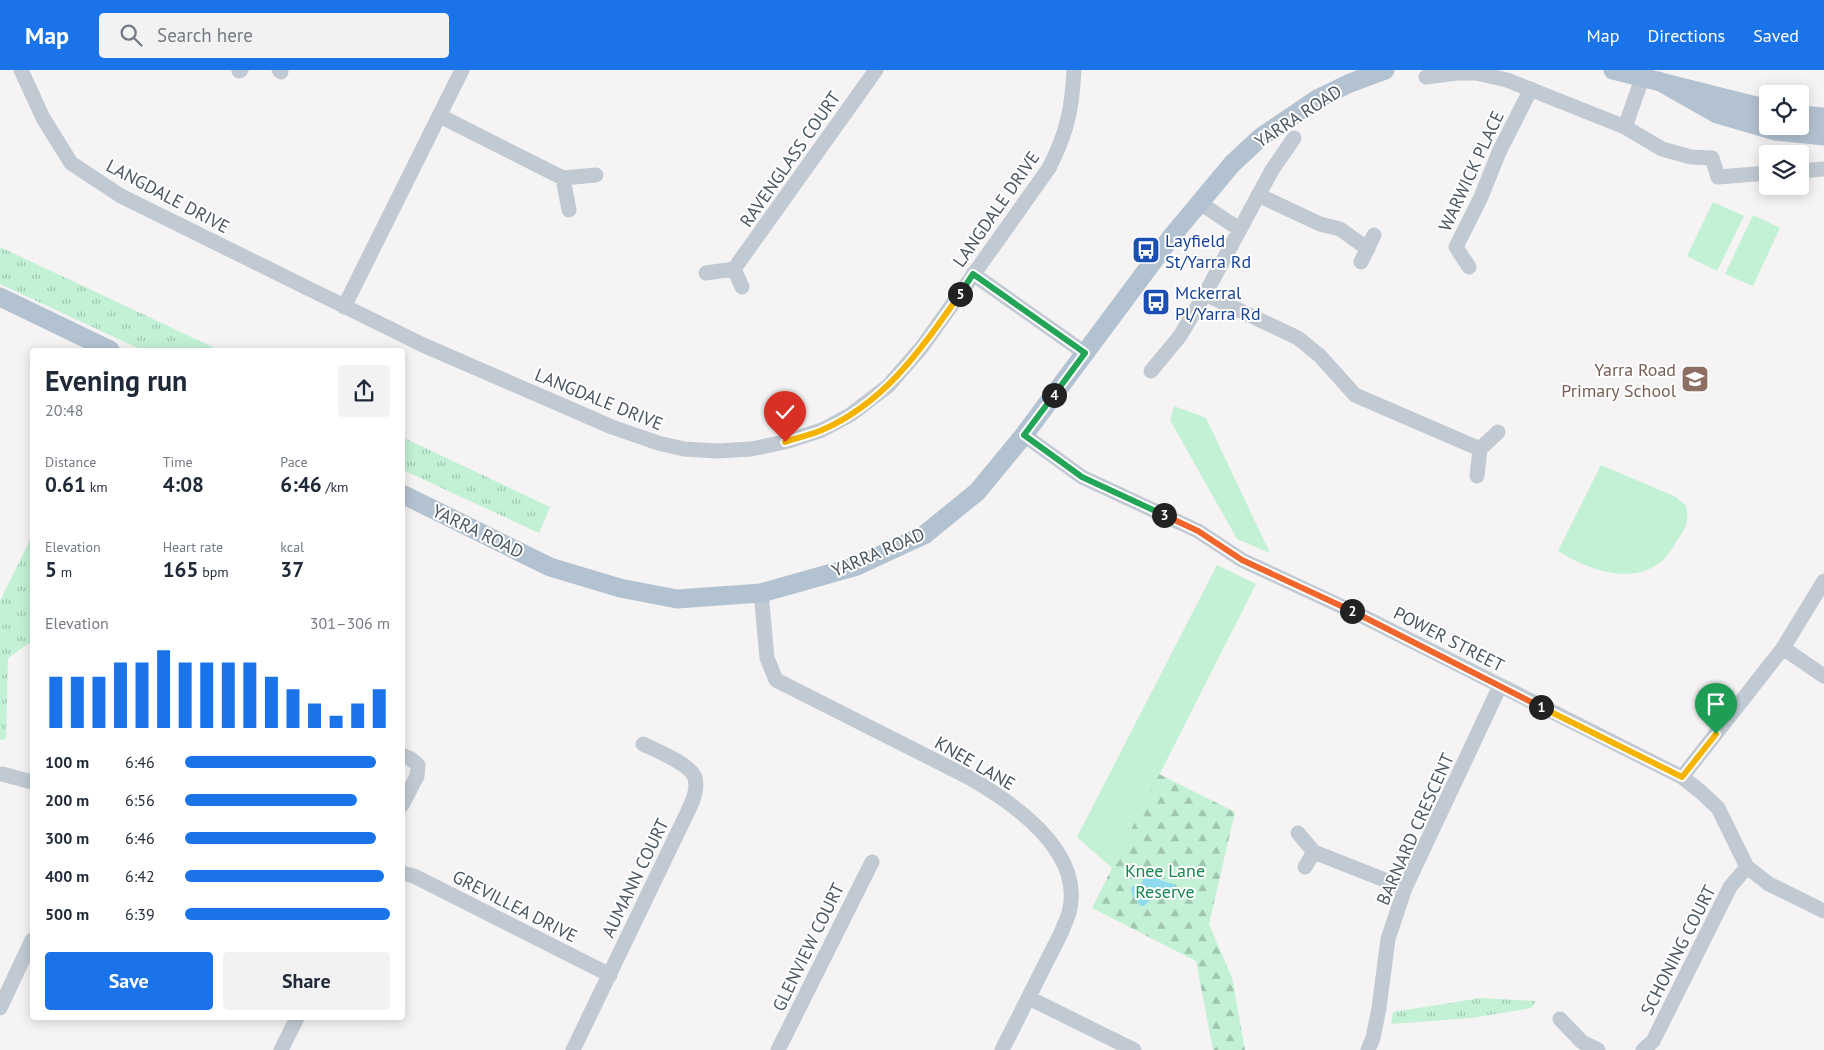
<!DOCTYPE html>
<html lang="en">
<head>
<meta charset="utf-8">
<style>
	body { margin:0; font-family:"PT Sans",sans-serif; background:#f2f2f3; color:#1f2937; height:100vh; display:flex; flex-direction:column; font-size:19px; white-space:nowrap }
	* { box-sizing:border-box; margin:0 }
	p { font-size:16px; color:#747a83 }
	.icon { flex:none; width:28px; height:28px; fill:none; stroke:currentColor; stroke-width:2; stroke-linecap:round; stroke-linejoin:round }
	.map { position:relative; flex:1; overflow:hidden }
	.details { position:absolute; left:30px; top:278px; width:375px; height:672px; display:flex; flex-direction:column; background:#fff; border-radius:5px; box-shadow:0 2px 12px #0003 }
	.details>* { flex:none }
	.tools { position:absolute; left:1759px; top:15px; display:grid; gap:10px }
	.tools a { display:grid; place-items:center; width:50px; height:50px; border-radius:5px; background:#fff; box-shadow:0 2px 12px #0003; font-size:25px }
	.pin { position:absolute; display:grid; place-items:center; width:42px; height:42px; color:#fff; margin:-51px -21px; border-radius:50% 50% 50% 0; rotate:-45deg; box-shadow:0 0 5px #0007 }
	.pin .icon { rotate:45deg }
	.km { position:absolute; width:25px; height:25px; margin:-12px; border-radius:50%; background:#222; color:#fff; font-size:14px; line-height:25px; text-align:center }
	.round { display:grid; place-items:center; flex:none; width:52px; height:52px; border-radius:5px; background:#f2f2f3 }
	.overview { display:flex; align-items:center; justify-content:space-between; height:85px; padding:0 15px }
	h1 { font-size:28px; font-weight:600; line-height:38px }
	.metrics { display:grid; grid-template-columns:repeat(3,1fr); gap:8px; height:85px; padding:5px 15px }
	.metrics div { display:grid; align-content:center }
	.metrics b { font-size:21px; font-weight:600 }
	.metrics small { font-size:14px; font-weight:400 }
	.metrics p { font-size:14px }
	.chart { height:140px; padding:10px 15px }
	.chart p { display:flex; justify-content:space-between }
	.chart svg { width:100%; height:90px; margin-top:5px; stroke:#1a73e8; stroke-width:6 }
	.primary-button { display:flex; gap:10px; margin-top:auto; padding:10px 15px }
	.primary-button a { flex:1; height:58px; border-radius:5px; background:#1a73e8; color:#fff; font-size:20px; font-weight:600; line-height:58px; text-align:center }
	.primary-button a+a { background:#f2f2f3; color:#1f2937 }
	ul { padding:0 15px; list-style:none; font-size:16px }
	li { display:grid; grid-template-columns:80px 60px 1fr; align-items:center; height:38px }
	li i { height:12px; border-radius:6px; background:#1a73e8 }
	header { display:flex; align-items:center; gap:30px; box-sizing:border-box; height:70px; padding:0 25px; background:#1a73e8; color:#fff }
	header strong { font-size:24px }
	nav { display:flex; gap:28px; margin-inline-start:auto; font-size:18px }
	.search { width:350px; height:45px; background:#f2f2f3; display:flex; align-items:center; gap:12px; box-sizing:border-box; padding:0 18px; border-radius:5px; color:#747a83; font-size:19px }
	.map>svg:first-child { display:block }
	.green { fill:#c3f1d5 }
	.forest { fill:url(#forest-firs) }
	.park { fill:url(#park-tufts) }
	.water { fill:#90daee }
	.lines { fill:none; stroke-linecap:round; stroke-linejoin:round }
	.minor { stroke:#c1cad2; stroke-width:15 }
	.major { stroke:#b3c2d1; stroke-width:19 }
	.split-1-casing { stroke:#fff; stroke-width:10 }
	.split-2-casing { stroke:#fff; stroke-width:10 }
	.split-3-casing { stroke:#fff; stroke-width:10 }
	.split-4-casing { stroke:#fff; stroke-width:10 }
	.split-5-casing { stroke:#fff; stroke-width:10 }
	.split-6-casing { stroke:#fff; stroke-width:10 }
	.split-1 { stroke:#f5b400; stroke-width:6 }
	.split-2 { stroke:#f0652b; stroke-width:6 }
	.split-3 { stroke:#f0652b; stroke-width:6 }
	.split-4 { stroke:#22a559; stroke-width:6 }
	.split-5 { stroke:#22a559; stroke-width:6 }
	.split-6 { stroke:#f5b400; stroke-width:6 }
	.labels { text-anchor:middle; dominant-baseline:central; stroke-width:4; stroke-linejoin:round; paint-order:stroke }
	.street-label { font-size:18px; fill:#4a5661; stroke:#fff }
	.transit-label { font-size:18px; fill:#164399; stroke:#fff; text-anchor:start }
	.education-label { font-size:18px; fill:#785e54; stroke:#fff; text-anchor:end }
	.park-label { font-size:18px; fill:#17864f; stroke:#fff }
</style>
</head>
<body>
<header>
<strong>Map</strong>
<div class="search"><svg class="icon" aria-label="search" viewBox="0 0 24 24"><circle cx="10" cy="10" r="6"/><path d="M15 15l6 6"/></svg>Search here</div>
<nav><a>Map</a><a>Directions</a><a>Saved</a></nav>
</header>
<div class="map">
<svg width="1824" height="980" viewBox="0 0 1824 980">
	<defs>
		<pattern id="forest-firs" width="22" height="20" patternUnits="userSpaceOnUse" patternTransform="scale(1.25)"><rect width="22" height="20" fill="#c3f1d5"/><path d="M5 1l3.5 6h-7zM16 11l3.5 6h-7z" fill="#a0c6b0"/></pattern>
		<pattern id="park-tufts" width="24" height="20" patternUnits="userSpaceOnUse" patternTransform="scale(1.25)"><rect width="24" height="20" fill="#c3f1d5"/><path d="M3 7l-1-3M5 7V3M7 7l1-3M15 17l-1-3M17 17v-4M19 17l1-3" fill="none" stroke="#a0c6b0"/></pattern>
	</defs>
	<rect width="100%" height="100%" fill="#f5f3f3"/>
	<path class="green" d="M 1713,132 L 1744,146 L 1717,201 L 1687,186 Z
		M 1753,145 L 1780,158 L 1753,216 L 1725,204 Z
		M 1174,336 L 1206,348 L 1270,483 L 1237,469 L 1170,350 Z
		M 1601,395 L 1676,427 L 1686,436 C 1687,440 1688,447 1687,451 C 1686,458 1680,466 1676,472 C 1651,521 1596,505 1558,481 Z
		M 1217,495 L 1256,514 L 1112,798 L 1077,767 Z"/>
	<path class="forest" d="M 1159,704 L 1235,742 L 1209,854 L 1232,908 L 1245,980 L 1213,980 L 1196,891 L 1092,838 Z"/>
	<path class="park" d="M 0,177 L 219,280 L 142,280 L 0,214 Z
		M 402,367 L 550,437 L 539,463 L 403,400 Z
		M 32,466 L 32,571 L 8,588 L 6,669 L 0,670 L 0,531 Z
		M 1481,928 L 1536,931 L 1532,938 L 1472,948 L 1391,954 L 1393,942 Z"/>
	<path class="water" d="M 1144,799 L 1156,803 L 1160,810 L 1174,814 L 1176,817 L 1175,821 L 1165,826 L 1155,825 L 1144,836 L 1141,836 C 1136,830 1129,824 1132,816 L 1139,816 L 1143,811 L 1139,802 Z"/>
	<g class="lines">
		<path class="minor" d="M 21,0 L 43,48 L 71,93 L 121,126 L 423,275 L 612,357 L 658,373 L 684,379 L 717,381 L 751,379 L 785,372 L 822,360 L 850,345 L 888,316 L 922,277 L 1049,98 C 1067,63 1072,39 1074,0
			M 279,0 L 281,2
			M 239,1 L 241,0
			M 1426,7 L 1457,3 L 1476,3 L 1507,10 L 1625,57 L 1662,79 L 1691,87 L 1712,88 L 1718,107 L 1768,103
			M 440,46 L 563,108
			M 1625,57 L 1645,0
			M 1800,101 L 1824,99
			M 1258,125 L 1320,154 L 1340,159 L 1368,179
			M 1200,133 L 1239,159
			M 569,140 L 563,108 L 596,105
			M 1361,192 L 1374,165
			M 1469,197 L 1456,177 L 1481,127 L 1499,82 L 1531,19
			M 734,199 L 876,0
			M 706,203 L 734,199 L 742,217
			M 973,204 L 1085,283
			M 1205,224 L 1298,268 L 1320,286 L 1355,325 L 1480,379
			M 344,237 L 462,0
			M 1151,301 L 1180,266 L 1205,224 L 1272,100 L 1294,68
			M 1024,365 L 1082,407 L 1198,461 L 1242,490 L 1360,545 L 1682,707 L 1701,722 L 1718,738 L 1747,797 L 1769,814 L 1824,841
			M 1477,406 L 1480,379 L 1498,362
			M 761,523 L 767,588 L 776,610 L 970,708 C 1015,734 1085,782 1069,843 C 1067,849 1064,855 1062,861 L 1002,980
			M 1783,578 L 1824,606
			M 402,685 L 411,689 L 418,695 L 417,706 L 402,735
			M 2,704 L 32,712
			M 1682,707 L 1783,578 L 1824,511
			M 1298,763 L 1314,782 L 1405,818
			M 1305,797 L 1314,782
			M 402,803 L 414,806 L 610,905
			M 1029,928 L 1134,980
			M 0,938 L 32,870
			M 1560,949 L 1582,972 L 1598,980
			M 281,980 L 297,948
			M 573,980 L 689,739 C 693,730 698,719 695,708 C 691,694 655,680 643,674
			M 778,980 L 872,792
			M 1368,980 L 1373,968 L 1379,938 L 1388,869 L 1405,818 L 1500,616
			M 1643,980 L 1653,971 L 1730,817 L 1747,797"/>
		<path class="major" d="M 1613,0 L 1768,39
			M 1659,11 L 1717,44 L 1775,61 L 1824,66
			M 1800,45 L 1824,47
			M 0,227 L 110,280
			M 402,424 L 550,497 L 620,518 L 677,529 L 761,523 L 857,496 L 924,465 L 977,422 L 1024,365 L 1172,166 L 1232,94 L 1261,67 L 1317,29 L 1350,13 L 1385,0"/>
	</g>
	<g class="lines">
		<defs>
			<path id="split-1" d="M 1541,637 L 1682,707 L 1716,664"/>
			<path id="split-2" d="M 1352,541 L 1541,637"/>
			<path id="split-3" d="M 1164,445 L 1198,461 L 1242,490 L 1352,541"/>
			<path id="split-4" d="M 1054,325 L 1024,365 L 1082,407 L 1164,445"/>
			<path id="split-5" d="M 960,224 L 973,204 L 1085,283 L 1054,325"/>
			<path id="split-6" d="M 785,372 C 797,368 810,365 822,360 C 886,332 921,279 960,224"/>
		</defs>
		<use href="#split-1" class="split-1-casing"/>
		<use href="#split-2" class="split-2-casing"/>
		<use href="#split-3" class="split-3-casing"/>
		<use href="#split-4" class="split-4-casing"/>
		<use href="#split-5" class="split-5-casing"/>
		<use href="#split-6" class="split-6-casing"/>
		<use href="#split-1" class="split-1"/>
		<use href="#split-2" class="split-2"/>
		<use href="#split-3" class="split-3"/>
		<use href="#split-4" class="split-4"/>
		<use href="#split-5" class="split-5"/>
		<use href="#split-6" class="split-6"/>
	</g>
	<defs>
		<symbol id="bus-square" viewBox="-11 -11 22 22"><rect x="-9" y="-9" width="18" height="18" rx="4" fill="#1a4fb4" stroke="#fff"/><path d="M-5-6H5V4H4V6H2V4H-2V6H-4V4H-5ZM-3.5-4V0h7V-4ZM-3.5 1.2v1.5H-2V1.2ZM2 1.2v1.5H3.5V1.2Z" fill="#fff"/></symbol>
		<symbol id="school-square" viewBox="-11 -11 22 22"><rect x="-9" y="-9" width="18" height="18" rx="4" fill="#8d6e63" stroke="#fff"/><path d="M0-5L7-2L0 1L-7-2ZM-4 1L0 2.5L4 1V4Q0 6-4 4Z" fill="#fff"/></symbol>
	</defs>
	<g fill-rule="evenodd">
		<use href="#bus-square" x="1130" y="164" width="32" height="32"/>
		<use href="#bus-square" x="1140" y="216" width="32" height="32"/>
		<use href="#school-square" x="1679" y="293" width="32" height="32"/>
	</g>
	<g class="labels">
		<g class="street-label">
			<text transform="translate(1298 46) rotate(-33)">YARRA ROAD</text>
			<text transform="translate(790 89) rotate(-55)">RAVENGLASS COURT</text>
			<text transform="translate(1471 101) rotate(-65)">WARWICK PLACE</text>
			<text transform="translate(168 126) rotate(28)">LANGDALE DRIVE</text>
			<text transform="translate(996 139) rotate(-55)">LANGDALE DRIVE</text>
			<text transform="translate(599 329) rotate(22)">LANGDALE DRIVE</text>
			<text transform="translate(478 461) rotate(26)">YARRA ROAD</text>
			<text transform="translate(878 482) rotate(-23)">YARRA ROAD</text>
			<text transform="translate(1449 569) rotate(27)">POWER STREET</text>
			<text transform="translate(975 693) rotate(30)">KNEE LANE</text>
			<text transform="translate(1415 759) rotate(-66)">BARNARD CRESCENT</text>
			<text transform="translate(635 808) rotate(-64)">AUMANN COURT</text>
			<text transform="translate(515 836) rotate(27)">GREVILLEA DRIVE</text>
			<text transform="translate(808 877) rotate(-64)">GLENVIEW COURT</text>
			<text transform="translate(1678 880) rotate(-63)">SCHONING COURT</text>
		</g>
		<g class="transit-label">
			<text x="1165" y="170">Layfield<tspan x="1165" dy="21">St/Yarra Rd</tspan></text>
			<text x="1175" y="222">Mckerral<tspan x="1175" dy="21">Pl/Yarra Rd</tspan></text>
		</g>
		<g class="education-label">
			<text x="1676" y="299">Yarra Road<tspan x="1676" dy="21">Primary School</tspan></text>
		</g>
		<g class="park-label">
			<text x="1165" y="800">Knee Lane<tspan x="1165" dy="21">Reserve</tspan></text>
		</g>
	</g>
</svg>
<div class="tools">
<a><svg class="icon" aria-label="locate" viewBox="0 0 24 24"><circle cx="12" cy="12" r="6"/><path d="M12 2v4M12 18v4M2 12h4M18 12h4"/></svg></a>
<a><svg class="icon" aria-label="layers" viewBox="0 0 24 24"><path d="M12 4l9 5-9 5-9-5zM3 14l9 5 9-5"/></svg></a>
</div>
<div class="pin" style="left:1716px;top:664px;background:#1e9e55"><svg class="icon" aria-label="arrive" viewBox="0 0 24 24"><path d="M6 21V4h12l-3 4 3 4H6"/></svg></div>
<div class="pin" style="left:785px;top:372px;background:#d93025"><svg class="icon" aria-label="check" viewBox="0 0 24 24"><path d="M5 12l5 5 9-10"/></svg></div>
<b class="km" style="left:1541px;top:637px">1</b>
<b class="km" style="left:1352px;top:541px">2</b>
<b class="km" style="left:1164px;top:445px">3</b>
<b class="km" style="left:1054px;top:325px">4</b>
<b class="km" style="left:960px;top:224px">5</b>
<section class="details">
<div class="overview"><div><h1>Evening run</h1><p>20:48</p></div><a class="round"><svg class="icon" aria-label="share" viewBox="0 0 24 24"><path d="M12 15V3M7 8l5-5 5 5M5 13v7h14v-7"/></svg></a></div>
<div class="metrics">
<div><p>Distance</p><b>0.61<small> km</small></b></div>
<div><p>Time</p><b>4:08</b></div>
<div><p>Pace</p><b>6:46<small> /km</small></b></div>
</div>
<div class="metrics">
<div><p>Elevation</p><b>5<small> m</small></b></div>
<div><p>Heart rate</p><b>165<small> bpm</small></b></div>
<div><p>kcal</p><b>37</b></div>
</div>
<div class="chart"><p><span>Elevation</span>301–306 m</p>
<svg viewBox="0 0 160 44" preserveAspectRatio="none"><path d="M5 44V19M15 44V19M25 44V19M35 44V12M45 44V12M55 44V6M65 44V12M75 44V12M85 44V12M95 44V12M105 44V19M115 44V25M125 44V32M135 44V38M145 44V32M155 44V25"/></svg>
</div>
<ul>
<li><b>100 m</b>6:46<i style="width:93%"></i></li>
<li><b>200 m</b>6:56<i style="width:84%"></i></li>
<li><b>300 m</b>6:46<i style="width:93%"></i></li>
<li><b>400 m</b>6:42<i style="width:97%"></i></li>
<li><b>500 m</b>6:39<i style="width:100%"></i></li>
</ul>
<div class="primary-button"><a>Save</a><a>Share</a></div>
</section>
</div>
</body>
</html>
